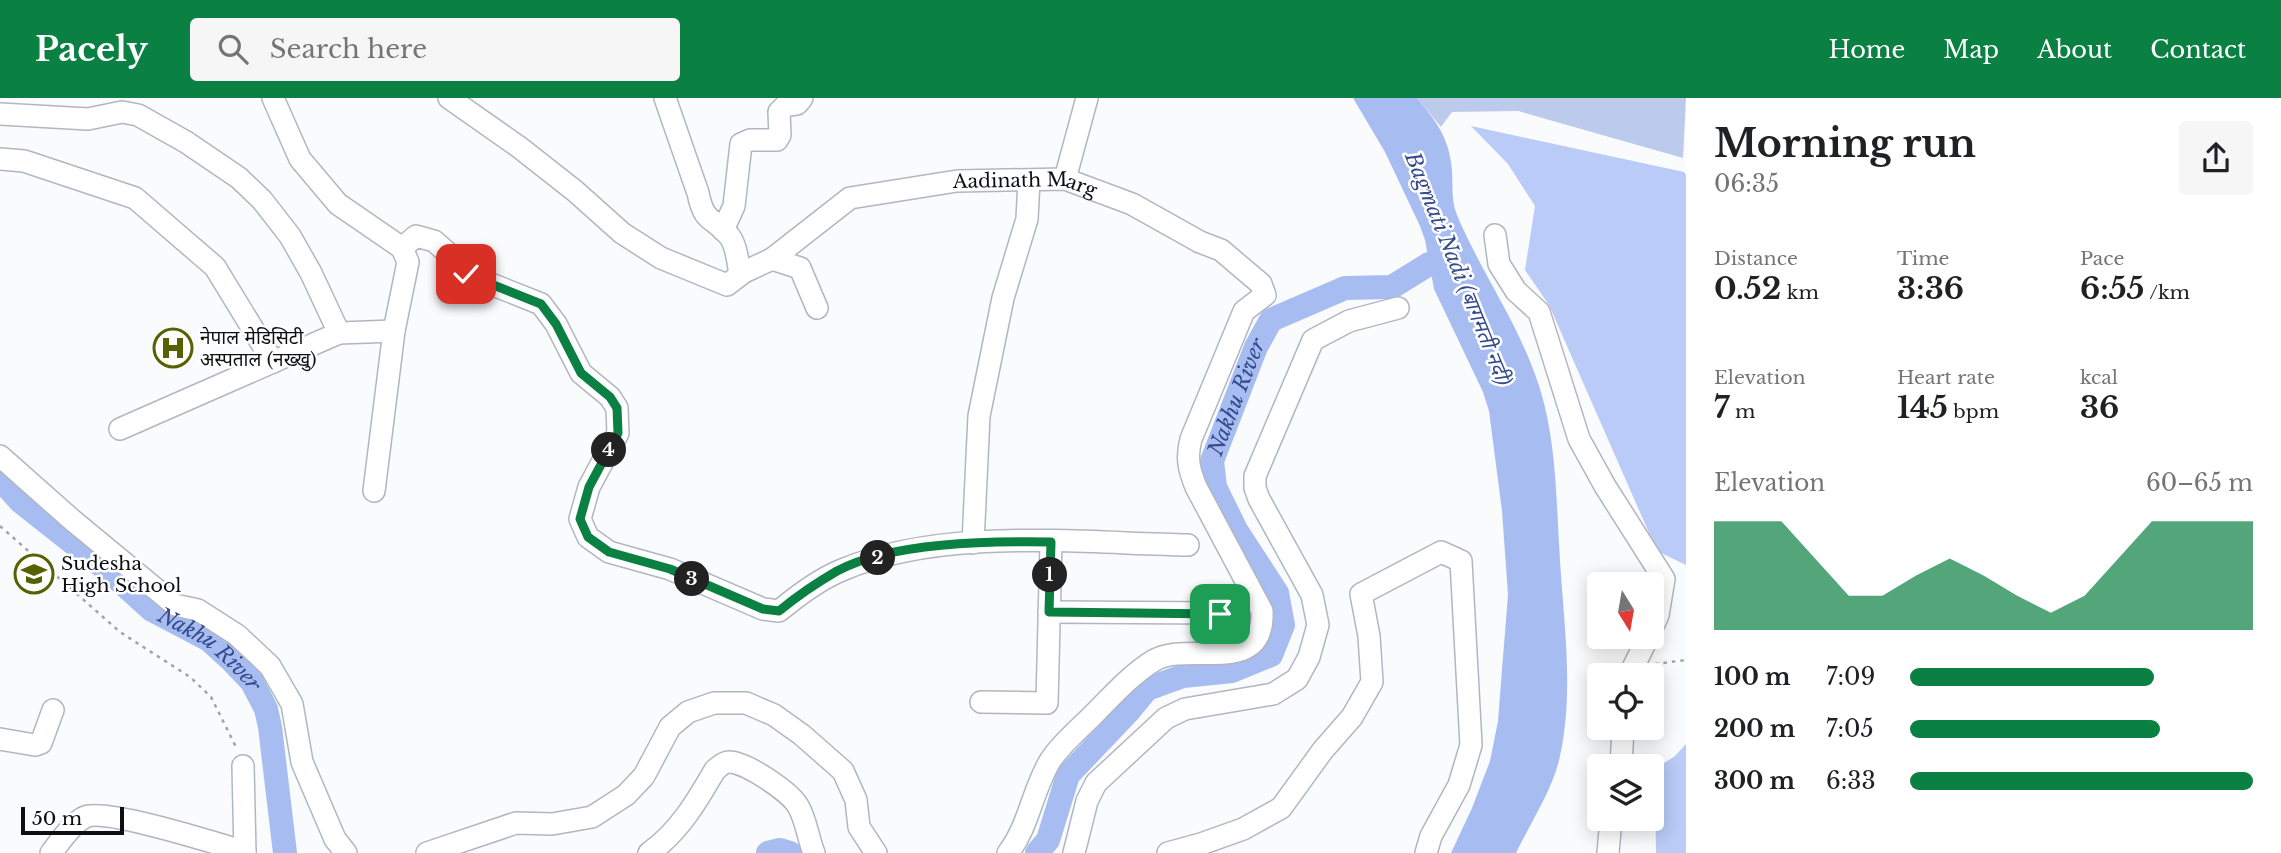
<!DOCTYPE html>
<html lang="en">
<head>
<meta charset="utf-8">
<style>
	body { margin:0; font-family:"Libre Baskerville","Noto Sans Devanagari",serif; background:#f6f6f6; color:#202124; height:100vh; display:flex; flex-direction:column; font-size:26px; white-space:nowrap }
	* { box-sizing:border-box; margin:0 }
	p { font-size:23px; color:#757577 }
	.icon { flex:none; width:38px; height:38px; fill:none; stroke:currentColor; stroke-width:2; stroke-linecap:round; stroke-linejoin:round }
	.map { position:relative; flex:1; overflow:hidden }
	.details { display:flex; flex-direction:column; background:#fff; width:595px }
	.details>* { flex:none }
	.needle { width:46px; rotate:169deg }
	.controls { position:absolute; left:1587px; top:474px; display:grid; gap:14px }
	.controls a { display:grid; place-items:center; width:77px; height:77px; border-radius:7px; background:#fff; box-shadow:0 4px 18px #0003; font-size:35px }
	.scale { position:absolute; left:21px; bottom:18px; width:103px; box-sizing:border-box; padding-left:7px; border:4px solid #0d0f12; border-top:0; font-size:19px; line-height:24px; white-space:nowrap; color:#0d0f12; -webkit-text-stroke:5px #fff; paint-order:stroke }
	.pin { position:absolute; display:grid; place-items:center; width:60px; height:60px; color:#fff; margin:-30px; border-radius:14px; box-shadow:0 4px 10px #0006 }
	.km { position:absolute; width:35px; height:35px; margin:-18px; border-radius:50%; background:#222; color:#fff; font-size:19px; line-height:35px; text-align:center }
	.round { display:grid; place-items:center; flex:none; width:74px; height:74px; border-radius:7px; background:#f6f6f6 }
	.headline { display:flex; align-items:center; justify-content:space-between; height:119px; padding:0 28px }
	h1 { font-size:38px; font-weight:700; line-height:52px }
	.figures { display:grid; grid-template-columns:repeat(3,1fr); gap:10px; height:119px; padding:7px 28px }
	.figures div { display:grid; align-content:center }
	.figures b { font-size:30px; font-weight:700 }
	.figures small { font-size:19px; font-weight:400 }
	.figures p { font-size:19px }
	.chart { height:196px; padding:14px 28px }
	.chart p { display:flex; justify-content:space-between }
	.chart svg { width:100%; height:126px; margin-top:7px; fill:#0b8043; opacity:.7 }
	ul { padding:0 28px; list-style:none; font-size:23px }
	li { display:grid; grid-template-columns:112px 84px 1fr; align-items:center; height:52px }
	li i { height:18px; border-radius:9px; background:#0b8043 }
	header { display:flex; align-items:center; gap:42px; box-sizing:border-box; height:98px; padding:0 35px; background:#0b8043; color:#fff }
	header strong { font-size:33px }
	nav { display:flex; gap:38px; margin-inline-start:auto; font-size:24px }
	.search { width:490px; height:63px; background:#f6f6f6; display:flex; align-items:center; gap:18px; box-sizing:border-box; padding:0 24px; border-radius:7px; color:#757577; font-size:26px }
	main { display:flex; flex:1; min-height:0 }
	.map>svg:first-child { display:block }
	.green { fill:#bccaeb }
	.forest { fill:#b9cbf6 }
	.water { fill:#a7bdf2 }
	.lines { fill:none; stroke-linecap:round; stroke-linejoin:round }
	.river { stroke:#a7bdf2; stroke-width:24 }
	.minor-casing { stroke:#b1b6c1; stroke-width:24 }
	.path { stroke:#a2a4a6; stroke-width:2.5; stroke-dasharray:3.5 5; stroke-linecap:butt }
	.minor { stroke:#fff; stroke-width:21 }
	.route-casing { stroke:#fff; stroke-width:14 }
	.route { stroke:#0b8043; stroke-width:9 }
	.labels { text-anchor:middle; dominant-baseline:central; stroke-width:5; stroke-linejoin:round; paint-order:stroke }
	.street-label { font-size:19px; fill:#0d0f12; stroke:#fff }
	.poi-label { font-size:19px; fill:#0d0f12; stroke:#fff; text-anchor:start }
	.water-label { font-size:21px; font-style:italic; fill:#364b8c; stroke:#fff }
</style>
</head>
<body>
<header>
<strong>Pacely</strong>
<div class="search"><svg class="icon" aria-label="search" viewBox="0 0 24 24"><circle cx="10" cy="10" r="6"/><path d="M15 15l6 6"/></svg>Search here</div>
<nav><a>Home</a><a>Map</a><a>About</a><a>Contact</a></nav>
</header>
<main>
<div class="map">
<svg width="1686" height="755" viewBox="0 0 1686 755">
	<rect width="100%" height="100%" fill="#fafbfd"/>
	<path class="green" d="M 1417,0 L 1686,0 L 1683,60 L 1518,13 L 1452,14 L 1441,29 Z"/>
	<path class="forest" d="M 1471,28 L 1684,74 L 1686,77 L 1686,467 L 1657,453 L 1549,207 L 1525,172 L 1535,108 L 1508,66 Z
		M 1686,646 L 1686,755 L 1656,755 L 1655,683 L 1656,670 L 1675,658 Z"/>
	<path class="water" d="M 1353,0 L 1417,0 C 1434,21 1447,36 1451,64 C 1454,81 1450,101 1457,117 C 1480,172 1516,222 1536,279 C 1557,337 1556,401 1560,463 C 1564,527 1574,594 1560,658 C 1554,689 1530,726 1516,755 L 1451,755 L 1472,710 L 1490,663 L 1498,623 L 1503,559 L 1508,497 L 1502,413 L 1489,313 L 1483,294 L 1434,191 L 1425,142 L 1420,128 L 1385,54 Z"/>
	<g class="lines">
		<g class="river">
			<path id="s1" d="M 0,381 L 20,403 L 111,475 L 152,512 L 209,542 L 232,563 L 252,584 L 266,611 L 270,629 L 285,755"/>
			<path d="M 768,755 L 780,752 L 790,755"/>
			<path id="s2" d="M 1037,755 L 1048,742 L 1068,677 L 1129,613 L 1147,591 L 1183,578 L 1232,573 L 1271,557 L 1283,527 L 1277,495 L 1236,432 L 1215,389 L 1212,363 L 1256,249 L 1271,222 L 1345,190 L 1392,189 L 1429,166 L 1453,162"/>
		</g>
		<defs>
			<g id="minor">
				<path d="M 273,0 L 300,61 L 338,106 L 402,150 L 408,164 L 394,233 L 374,393"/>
				<path d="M 449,0 L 519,49 L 575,93 L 622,135 L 661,160 L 727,187 L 744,174 L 772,161 L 800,170 L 817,210"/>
				<path d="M 665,0 L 698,95 C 705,129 714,117 730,139 C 737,149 738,165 740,177"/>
				<path d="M 0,16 L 88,21 L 122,14 L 138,17 L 186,44 L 239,80 L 262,102 L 290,138 L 311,175 L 339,235"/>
				<path d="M 0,61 L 24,63 L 135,100 L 215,169 L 273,264"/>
				<path d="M 1065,81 L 1087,0"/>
				<path d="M 723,132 L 734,108 L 741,46 L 750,42 L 777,42 L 780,37 L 779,14 L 785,8 L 797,6 L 802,0"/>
				<path d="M 1495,137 L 1499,166 L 1516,193 L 1539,214 L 1579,341 L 1605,388 L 1664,481 L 1658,517 L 1652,530"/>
				<path d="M 402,150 L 416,138 L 434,143 L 450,157 L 466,176 L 541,206 L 556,226 L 581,275 L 610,299 L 617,310 L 618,335 L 589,389 L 580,421 L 588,439 L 609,454 L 670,471 L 763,511 L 779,513 C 796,499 822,480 842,472 C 943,429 1080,445 1188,447"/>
				<path id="s3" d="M 772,161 L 850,100 L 957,83 L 1065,81 L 1132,106 L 1200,144 L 1221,152 L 1261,186 L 1265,197 L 1244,213 L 1191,341 C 1186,360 1189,372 1196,389 L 1262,513 C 1265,581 1188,541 1153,563 C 1131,577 1115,595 1097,613 C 1082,629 1062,644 1050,663 C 1032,693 1029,728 1008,755"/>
				<path d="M 120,331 L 339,235 L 394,233"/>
				<path d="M 0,358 L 71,421 L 175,507 L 198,512 L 237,537 L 270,568 L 292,606 L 302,664 L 335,741 L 346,755"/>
				<path d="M 973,445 L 979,318 L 1003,200 L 1027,121 L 1029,82"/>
				<path d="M 1049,514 L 1220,515"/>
				<path d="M 1629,578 L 1648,539"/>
				<path d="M 981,604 L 1047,605 L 1051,444"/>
				<path d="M 0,641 L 35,647 L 41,645 L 53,612"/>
				<path d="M 243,668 L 245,755"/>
				<path d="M 1621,668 L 1623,630"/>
				<path d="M 51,755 C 60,744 72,725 85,719 C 105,710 218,746 245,754"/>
				<path d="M 427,755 L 516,725 L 552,726 L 592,719 L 626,697 L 644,678 L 670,629 L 688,614 L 714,605 L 746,605 L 774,617 L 802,637 L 843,673 L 856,702 L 859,729 L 876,755"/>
				<path d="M 649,755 C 679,734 697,703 715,672 C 719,669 723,664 729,664 C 746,664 790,694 798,708 C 806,721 808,740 814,755"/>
				<path d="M 1074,755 L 1087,703 L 1096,685 L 1166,620 L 1185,611 L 1273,596 L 1297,581 L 1309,559 L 1318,527 L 1312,497 L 1259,401 L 1255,390 L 1255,378 L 1313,242 L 1349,223 L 1398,210"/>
				<path d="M 1168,755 L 1201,746 L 1243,731 L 1281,710 L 1323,652 L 1352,619 L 1372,584 L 1369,538 L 1361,496 L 1441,454 L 1461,463 L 1471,647 L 1459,687 L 1431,738 L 1426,755"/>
				<path d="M 1608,755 L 1611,721"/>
			</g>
		</defs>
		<use href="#minor" class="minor-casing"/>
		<path class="path" d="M 0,428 L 120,534 L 190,579 L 211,599 L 237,651
			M 1655,566 L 1686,562"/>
		<use href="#minor" class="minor"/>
	</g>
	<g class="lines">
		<defs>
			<path id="route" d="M 466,176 L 541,206 L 556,226 L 581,275 L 610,299 L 617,310 L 618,335 L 589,389 L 580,421 L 588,439 L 609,454 L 670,471 L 763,511 L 779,513 C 796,499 818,484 837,473 C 891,444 990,443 1051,444 L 1049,514 L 1220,516"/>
		</defs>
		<use href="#route" class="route-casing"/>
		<use href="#route" class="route"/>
	</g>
	<defs>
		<symbol id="hospital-ring" viewBox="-11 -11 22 22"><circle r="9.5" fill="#fff" stroke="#566201" stroke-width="1.5"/><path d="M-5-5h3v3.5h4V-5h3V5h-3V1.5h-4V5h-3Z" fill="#566201"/></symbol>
		<symbol id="school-ring" viewBox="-11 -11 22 22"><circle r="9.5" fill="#fff" stroke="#566201" stroke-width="1.5"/><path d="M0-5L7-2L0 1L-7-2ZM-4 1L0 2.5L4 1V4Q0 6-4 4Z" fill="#566201"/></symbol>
	</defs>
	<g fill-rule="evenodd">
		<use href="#hospital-ring" x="151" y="228" width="44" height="44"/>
		<use href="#school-ring" x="12" y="454" width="44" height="44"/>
	</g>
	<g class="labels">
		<g class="street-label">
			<text stroke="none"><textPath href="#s3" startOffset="276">Aadinath Marg</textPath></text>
		</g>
		<g class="poi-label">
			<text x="200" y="239">नेपाल मेडिसिटी<tspan x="200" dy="22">अस्पताल (नख्खु)</tspan></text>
			<text x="61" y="465">Sudesha<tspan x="61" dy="22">High School</tspan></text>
		</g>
		<g class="water-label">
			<text transform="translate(1458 171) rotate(68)">Bagmati Nadi (बागमती नदी)</text>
			<text stroke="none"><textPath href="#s2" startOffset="614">Nakhu River</textPath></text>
			<text stroke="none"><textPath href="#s1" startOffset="271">Nakhu River</textPath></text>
		</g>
	</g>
</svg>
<div class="controls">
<a><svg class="needle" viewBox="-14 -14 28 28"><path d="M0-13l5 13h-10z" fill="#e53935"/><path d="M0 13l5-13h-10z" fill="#757577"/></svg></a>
<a><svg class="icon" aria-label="locate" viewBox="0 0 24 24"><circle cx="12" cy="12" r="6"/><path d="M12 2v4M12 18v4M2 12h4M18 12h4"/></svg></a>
<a><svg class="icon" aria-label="layers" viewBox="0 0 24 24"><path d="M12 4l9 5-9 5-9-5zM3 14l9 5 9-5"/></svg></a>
</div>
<div class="scale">50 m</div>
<div class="pin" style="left:1220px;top:516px;background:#1e9e55"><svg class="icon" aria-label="arrive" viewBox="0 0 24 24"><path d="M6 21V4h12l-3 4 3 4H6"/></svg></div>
<div class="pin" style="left:466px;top:176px;background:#d93025"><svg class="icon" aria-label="check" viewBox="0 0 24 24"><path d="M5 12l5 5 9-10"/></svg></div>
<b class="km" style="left:1050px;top:477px">1</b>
<b class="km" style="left:878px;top:460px">2</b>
<b class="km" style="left:692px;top:481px">3</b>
<b class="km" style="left:609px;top:352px">4</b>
</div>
<section class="details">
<div class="headline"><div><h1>Morning run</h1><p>06:35</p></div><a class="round"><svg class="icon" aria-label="share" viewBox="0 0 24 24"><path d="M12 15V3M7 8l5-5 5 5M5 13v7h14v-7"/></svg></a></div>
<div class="figures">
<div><p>Distance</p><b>0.52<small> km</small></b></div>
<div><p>Time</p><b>3:36</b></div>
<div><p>Pace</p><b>6:55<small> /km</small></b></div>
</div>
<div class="figures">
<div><p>Elevation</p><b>7<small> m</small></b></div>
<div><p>Heart rate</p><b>145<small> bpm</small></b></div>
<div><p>kcal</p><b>36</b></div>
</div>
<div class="chart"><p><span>Elevation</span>60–65 m</p>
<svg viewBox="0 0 160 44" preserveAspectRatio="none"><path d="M0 44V6L10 6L20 6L30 19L40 32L50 32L60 25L70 19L80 25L90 32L100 38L110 32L120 19L130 6L140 6L150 6L160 6V44z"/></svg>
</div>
<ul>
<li><b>100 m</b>7:09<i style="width:71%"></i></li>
<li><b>200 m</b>7:05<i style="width:73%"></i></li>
<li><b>300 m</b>6:33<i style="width:100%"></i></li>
</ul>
</section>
</main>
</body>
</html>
